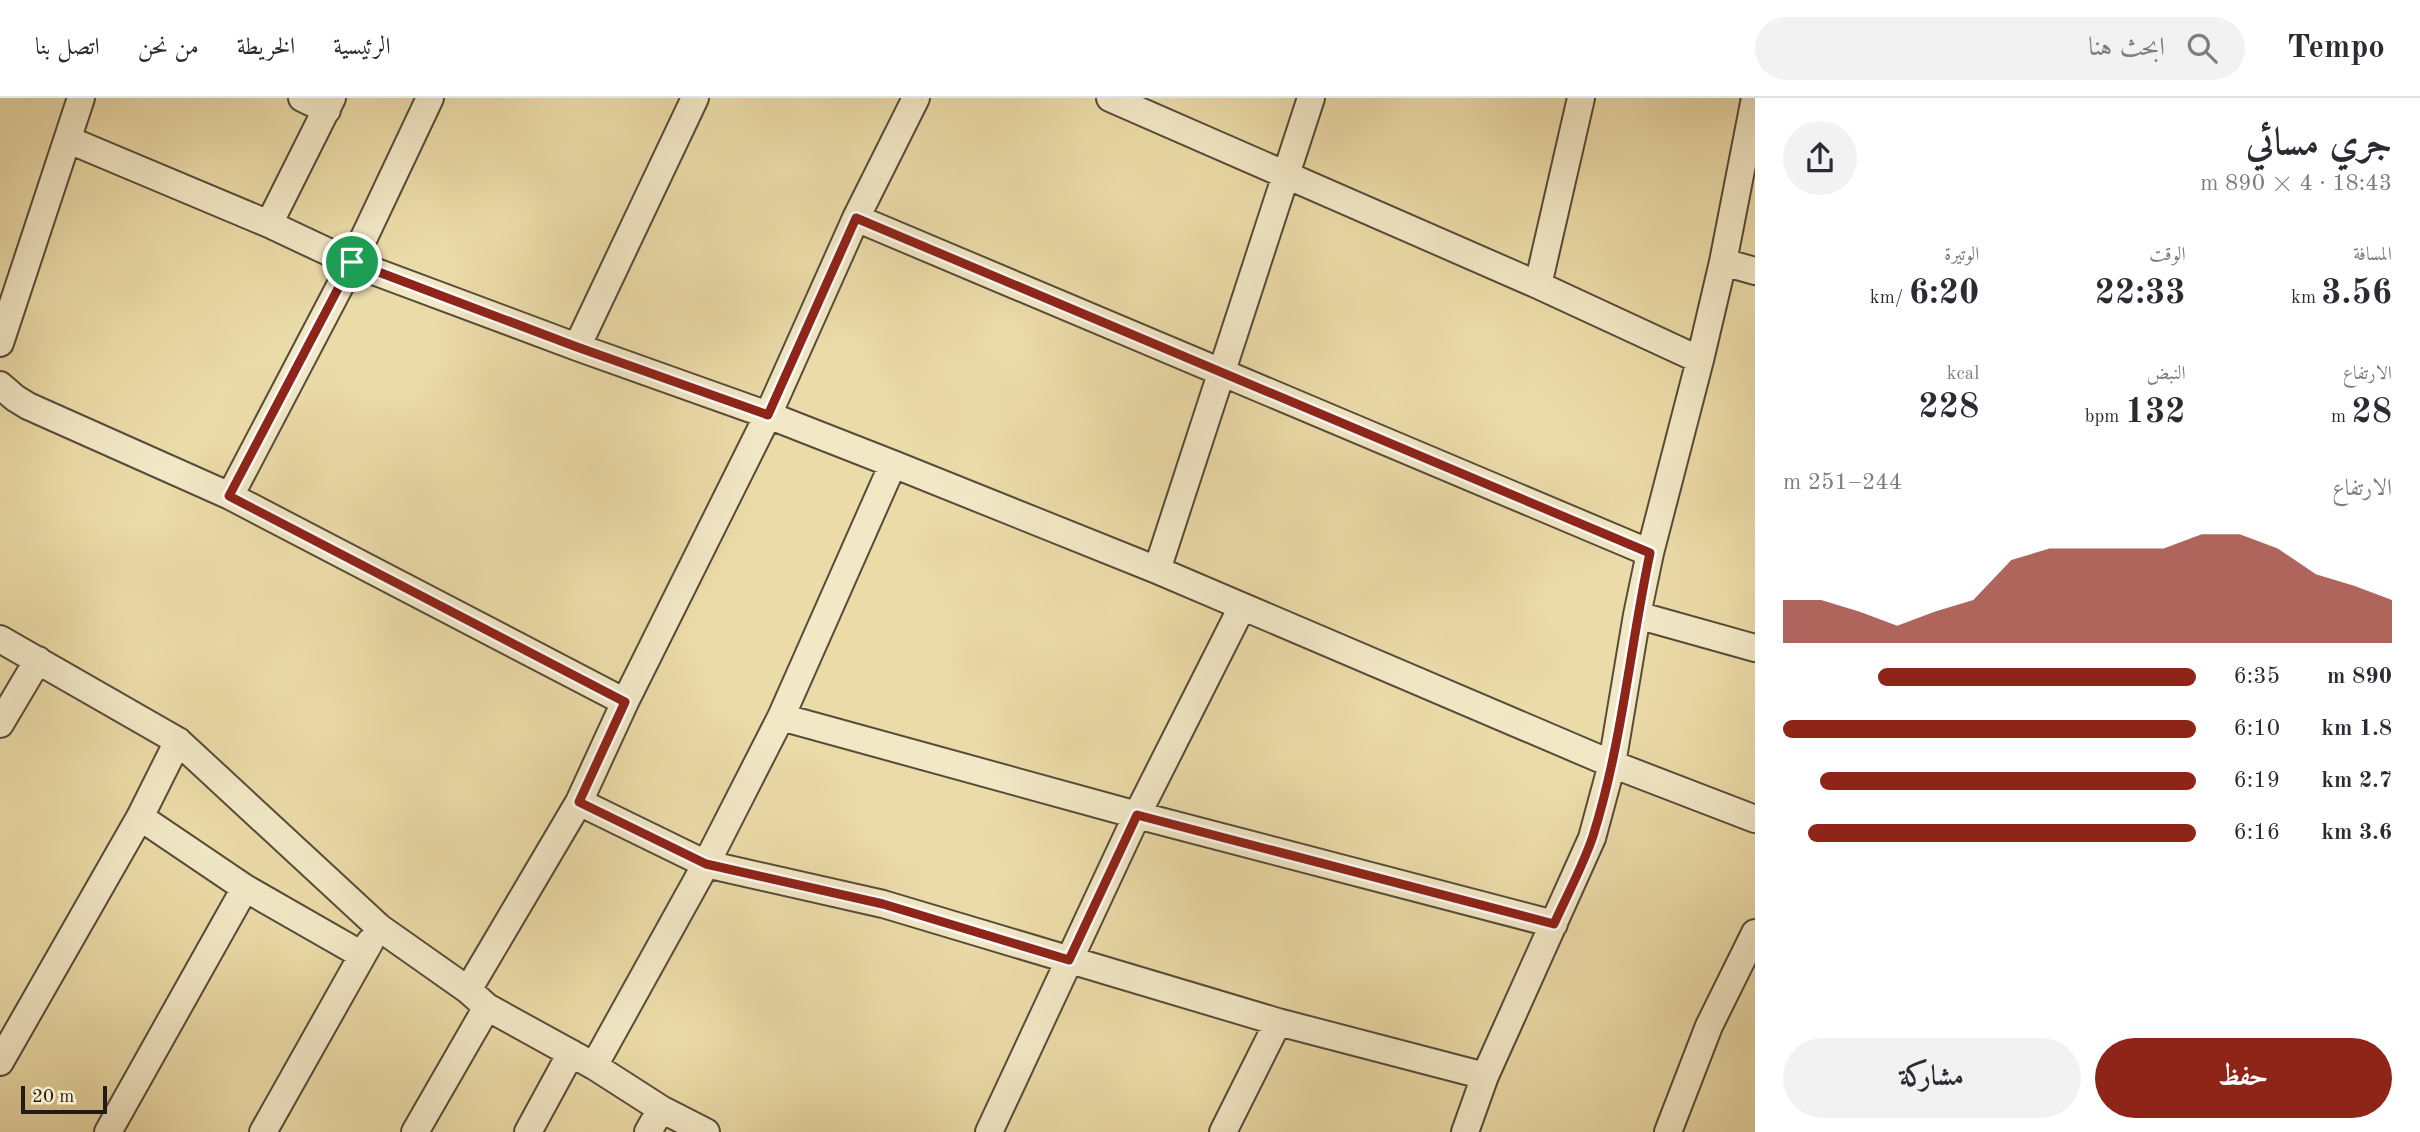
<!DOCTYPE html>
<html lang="ar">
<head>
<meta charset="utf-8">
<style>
	body { margin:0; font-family:"Old Standard TT",Amiri,serif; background:#f2f2f3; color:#2b2b33; direction:rtl; height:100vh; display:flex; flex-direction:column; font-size:26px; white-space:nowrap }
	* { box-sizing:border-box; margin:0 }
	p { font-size:23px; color:#7c7c81 }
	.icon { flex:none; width:38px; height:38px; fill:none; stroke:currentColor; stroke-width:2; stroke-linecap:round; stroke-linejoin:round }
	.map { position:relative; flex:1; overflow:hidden; direction:ltr }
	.details { display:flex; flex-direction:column; background:#fff; width:665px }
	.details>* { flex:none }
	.scale { position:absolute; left:21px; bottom:18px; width:86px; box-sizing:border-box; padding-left:7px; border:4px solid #261b14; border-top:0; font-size:19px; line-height:24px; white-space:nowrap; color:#261b14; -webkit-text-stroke:5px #f2e8c6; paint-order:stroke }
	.pin { position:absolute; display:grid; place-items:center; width:60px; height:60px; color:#fff; margin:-30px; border:4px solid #fff; border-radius:50%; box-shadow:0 2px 7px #0007 }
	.round { display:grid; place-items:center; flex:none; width:74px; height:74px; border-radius:37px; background:#f2f2f3 }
	.headline { display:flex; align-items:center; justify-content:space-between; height:119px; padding:0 28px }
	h1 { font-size:38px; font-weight:700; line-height:52px }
	.stats { display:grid; grid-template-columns:repeat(3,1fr); gap:10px; height:119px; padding:7px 28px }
	.stats div { display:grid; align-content:center }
	.stats b { font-size:35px; font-weight:700 }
	.stats small { font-size:19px; font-weight:400 }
	.stats p { font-size:19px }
	.chart { height:196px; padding:14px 28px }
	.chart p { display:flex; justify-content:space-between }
	.chart svg { width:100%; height:126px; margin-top:7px; fill:#8f2418; opacity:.7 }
	.action { display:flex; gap:14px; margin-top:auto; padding:14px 28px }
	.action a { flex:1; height:80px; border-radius:42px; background:#8f2418; color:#fff; font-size:28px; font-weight:700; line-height:80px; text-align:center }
	.action a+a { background:#f2f2f3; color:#2b2b33 }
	ul { padding:0 28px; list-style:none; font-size:23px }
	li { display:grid; grid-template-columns:112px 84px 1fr; align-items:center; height:52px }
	li i { height:18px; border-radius:9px; background:#8f2418 }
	header { display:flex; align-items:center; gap:42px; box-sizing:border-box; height:98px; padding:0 35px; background:#fff; border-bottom:2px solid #e1e1e2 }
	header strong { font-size:33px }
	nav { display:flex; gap:38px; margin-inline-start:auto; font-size:24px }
	.search { width:490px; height:63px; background:#f2f2f3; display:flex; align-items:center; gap:18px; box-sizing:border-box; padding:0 24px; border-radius:38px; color:#7c7c81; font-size:26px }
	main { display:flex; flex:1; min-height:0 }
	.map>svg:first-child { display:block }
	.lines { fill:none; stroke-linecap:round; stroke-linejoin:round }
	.minor-casing { stroke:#574b39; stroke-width:30 }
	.minor { stroke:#f2e8c6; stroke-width:26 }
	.route-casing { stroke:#fff; stroke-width:14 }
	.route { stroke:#8f2418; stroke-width:9 }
</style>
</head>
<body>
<header>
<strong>Tempo</strong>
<div class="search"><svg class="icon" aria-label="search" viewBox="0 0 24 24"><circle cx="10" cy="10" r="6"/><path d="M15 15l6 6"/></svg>ابحث هنا</div>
<nav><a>الرئيسية</a><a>الخريطة</a><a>من نحن</a><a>اتصل بنا</a></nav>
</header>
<main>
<section class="details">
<div class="headline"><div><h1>جري مسائي</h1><p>18:43 · 4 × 890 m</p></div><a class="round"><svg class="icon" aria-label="share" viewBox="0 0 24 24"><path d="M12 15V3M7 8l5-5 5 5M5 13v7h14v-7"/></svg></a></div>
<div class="stats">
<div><p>المسافة</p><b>3.56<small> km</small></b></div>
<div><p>الوقت</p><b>22:33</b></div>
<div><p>الوتيرة</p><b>6:20<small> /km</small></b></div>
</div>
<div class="stats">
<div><p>الارتفاع</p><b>28<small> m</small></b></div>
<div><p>النبض</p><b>132<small> bpm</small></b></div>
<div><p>kcal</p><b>228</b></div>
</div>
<div class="chart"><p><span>الارتفاع</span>244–251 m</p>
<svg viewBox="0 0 160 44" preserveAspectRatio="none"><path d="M0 44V29L10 29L20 33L30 38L40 33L50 29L60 15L70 11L80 11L90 11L100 11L110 6L120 6L130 11L140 20L150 24L160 29V44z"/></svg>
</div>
<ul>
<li><b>890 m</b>6:35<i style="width:77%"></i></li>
<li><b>1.8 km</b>6:10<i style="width:100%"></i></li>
<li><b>2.7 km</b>6:19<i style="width:91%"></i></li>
<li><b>3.6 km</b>6:16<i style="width:94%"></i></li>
</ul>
<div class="action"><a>حفظ</a><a>مشاركة</a></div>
</section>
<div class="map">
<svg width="1755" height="1034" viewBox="0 0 1755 1034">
	<rect width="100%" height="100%" fill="#ebdba8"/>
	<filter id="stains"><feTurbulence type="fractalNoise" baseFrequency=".00286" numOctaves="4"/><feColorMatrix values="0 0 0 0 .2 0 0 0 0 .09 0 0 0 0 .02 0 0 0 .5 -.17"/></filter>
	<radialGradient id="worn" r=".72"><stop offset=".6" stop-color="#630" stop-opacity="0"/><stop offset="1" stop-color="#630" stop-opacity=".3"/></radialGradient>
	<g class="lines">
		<defs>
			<path id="minor" d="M 302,0 L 327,12
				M 1110,0 L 1538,187 L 1700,262
				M 69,42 L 269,126 L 352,165 L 577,249 L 768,317 L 893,366 L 1157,472 L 1612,666 L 1755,721
				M 856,120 L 1650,455
				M 269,126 L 332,0
				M 1723,164 L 1755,173
				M 1538,187 L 1581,0
				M 0,245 L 81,0
				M 577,249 L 695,0
				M 0,287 L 15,300 L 28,308 L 230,398 L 625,604
				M 230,398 L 352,165 L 430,0
				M 1157,472 L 1311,0
				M 1637,517 L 1755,550
				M 0,541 L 178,643 L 380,830 L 468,892 L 487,909 L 594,968 L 661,1011 L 706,1034
				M 781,619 L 1137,717 L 1554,826
				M 0,626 L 38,562
				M 579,704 L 706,766 L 883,806 L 1278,924 L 1485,978
				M 140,719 L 245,790 L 362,857
				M 468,892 L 579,704 L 625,604 L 768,317 L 856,120 L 916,0
				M 0,964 L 140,719 L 178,643
				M 594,968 L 706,766 L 781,619 L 893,366
				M 108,1034 L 245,790
				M 263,1034 L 370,844
				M 415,1034 L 487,909
				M 528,1034 L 571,955
				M 648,1034 L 661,1011
				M 989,1034 L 1137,717 L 1242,509
				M 1223,1034 L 1278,924
				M 1465,1034 L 1485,978 L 1592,740 L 1612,666 L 1637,517 L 1650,455 L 1700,262 L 1723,164 L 1755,0
				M 1668,1034 L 1709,928 L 1755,835"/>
		</defs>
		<use href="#minor" class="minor-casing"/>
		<use href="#minor" class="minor"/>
	</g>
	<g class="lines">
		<defs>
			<path id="route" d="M 856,120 L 1650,455 C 1630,549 1622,646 1593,738 C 1583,768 1567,797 1554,826 L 1137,717 L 1069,862 L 883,806 L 706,766 L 579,704 L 625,604 L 229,398 L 352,164 L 577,249 L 768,317 Z"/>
		</defs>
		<use href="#route" class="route-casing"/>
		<use href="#route" class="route"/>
	</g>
	<rect width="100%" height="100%" filter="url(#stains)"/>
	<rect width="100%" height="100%" fill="url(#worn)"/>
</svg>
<div class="scale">20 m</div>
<div class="pin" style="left:352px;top:164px;background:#1e9e55"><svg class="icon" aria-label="arrive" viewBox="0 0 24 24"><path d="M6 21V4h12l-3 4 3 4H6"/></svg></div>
</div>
</main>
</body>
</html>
